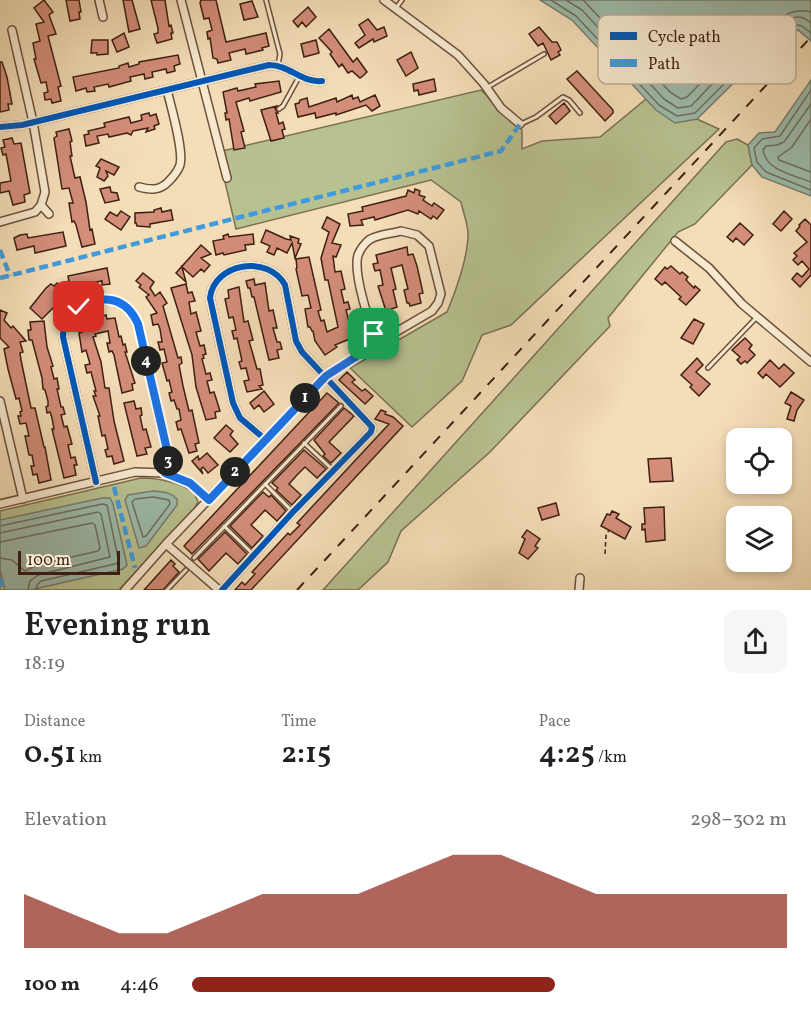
<!DOCTYPE html>
<html lang="en">
<head>
<meta charset="utf-8">
<style>
	body { margin:0; font-family:Vollkorn,serif; background:#f6f6f6; color:#202124; height:100vh; display:flex; flex-direction:column; font-size:22px; white-space:nowrap }
	* { box-sizing:border-box; margin:0 }
	p { font-size:20px; color:#757577 }
	.icon { flex:none; width:33px; height:33px; fill:none; stroke:currentColor; stroke-width:2; stroke-linecap:round; stroke-linejoin:round }
	.map { position:relative; height:590px; overflow:hidden }
	.panel { display:flex; flex-direction:column; background:#fff; flex:1 }
	.panel>* { flex:none }
	.tools { position:absolute; left:726px; top:428px; display:grid; gap:12px }
	.tools a { display:grid; place-items:center; width:66px; height:66px; border-radius:12px; background:#fff; box-shadow:0 3px 9px #0003; font-size:30px }
	.scale { position:absolute; left:18px; bottom:15px; width:102px; box-sizing:border-box; padding-left:6px; border:3px solid #3e1f11; border-top:0; font-size:16px; line-height:21px; white-space:nowrap; color:#3e1f11; -webkit-text-stroke:4px #f8ead1; paint-order:stroke }
	.pin { position:absolute; display:grid; place-items:center; width:51px; height:51px; color:#fff; margin:-26px; border-radius:12px; box-shadow:0 3px 9px #0006 }
	.km { position:absolute; width:30px; height:30px; margin:-15px; border-radius:50%; background:#222; color:#fff; font-size:16px; line-height:30px; text-align:center }
	.round { display:grid; place-items:center; flex:none; width:63px; height:63px; border-radius:12px; background:#f6f6f6 }
	.summary { display:flex; align-items:center; justify-content:space-between; height:102px; padding:0 24px }
	h1 { font-size:33px; font-weight:600; line-height:45px }
	.stats { display:grid; grid-template-columns:repeat(3,1fr); gap:9px; height:102px; padding:6px 24px }
	.stats div { display:grid; align-content:center }
	.stats b { font-size:30px; font-weight:600 }
	.stats small { font-size:16px; font-weight:400 }
	.stats p { font-size:16px }
	.chart { height:168px; padding:12px 24px }
	.chart p { display:flex; justify-content:space-between }
	.chart svg { width:100%; height:108px; margin-top:6px; fill:#8f2418; opacity:.7 }
	ul { padding:0 24px; list-style:none; font-size:20px }
	li { display:grid; grid-template-columns:96px 72px 1fr; align-items:center; height:45px }
	li i { height:15px; border-radius:8px; background:#8f2418 }
	.map>svg:first-child { display:block }
	.green { fill:#b8c291; stroke:#7b7051; stroke-width:1.5 }
	.water { fill:#9cbcad; stroke:#767d6f; stroke-width:1.5 }
	.lines { fill:none; stroke-linecap:round; stroke-linejoin:round }
	.shore { stroke:#6d6e5f; stroke-width:1.5 }
	.building { fill:#d38d79; stroke:#3e1f11; stroke-width:1.5 }
	.service-casing { stroke:#6c4f3b; stroke-width:6 }
	.minor-casing { stroke:#6c4f3b; stroke-width:10 }
	.path { stroke:#3e1f11; stroke-width:1.5; stroke-dasharray:4.5 3; stroke-linecap:butt }
	.service { stroke:#f8ead1; stroke-width:3 }
	.minor { stroke:#f8ead1; stroke-width:7 }
	.rail { stroke:#3e1f11; stroke-width:2; stroke-dasharray:10 10; stroke-linecap:butt }
	.quiet { stroke:#3f9bde; stroke-width:4.5; stroke-dasharray:9 4.5; stroke-linecap:butt }
	.cycleway-casing { stroke:#f8ead1; stroke-width:10 }
	.cycleway { stroke:#0057b8; stroke-width:6 }
	.route-casing { stroke:#fff; stroke-width:12 }
	.route { stroke:#1a73e8; stroke-width:8 }
	.key { fill:#f8ead1; stroke:#c0ad97; stroke-width:1.5 }
	.key-label { font-size:16px; fill:#3e1f11 }
</style>
</head>
<body>
<div class="map">
<svg width="811" height="590" viewBox="0 0 811 590">
	<rect width="100%" height="100%" fill="#f4deb8"/>
	<filter id="stains"><feTurbulence type="fractalNoise" baseFrequency=".00333" numOctaves="4"/><feColorMatrix values="0 0 0 0 .2 0 0 0 0 .09 0 0 0 0 .02 0 0 0 .5 -.17"/></filter>
	<radialGradient id="worn" r=".72"><stop offset=".6" stop-color="#630" stop-opacity="0"/><stop offset="1" stop-color="#630" stop-opacity=".3"/></radialGradient>
	<path class="green" d="M 481,90 L 522,130 L 522,149 L 542,141 L 600,137 L 646,99 L 675,122 L 697,119 L 719,129 L 511,325 L 482,335 L 462,381 L 412,427 L 350,368 L 447,312 C 456,291 468,257 468,234 C 468,224 463,212 461,202 L 431,180 L 236,229 L 218,152 Z
		M 737,139 L 748,145 L 752,165 L 695,224 L 678,232 L 608,318 L 610,326 L 490,452 L 401,531 L 388,562 L 358,590 L 323,590 L 726,142 Z
		M 141,478 C 161,478 177,482 194,492 L 198,502 L 194,509 L 119,590 L 0,590 L 0,511 Z"/>
	<path class="water" d="M 540,0 L 811,0 L 811,41 L 798,30 L 774,43 L 697,119 L 675,123 L 656,110 L 572,20 Z
		M 811,80 L 811,196 L 762,177 L 752,165 L 748,145 L 759,133 L 775,132 Z
		M 153,491 C 162,492 171,492 177,499 L 177,505 L 146,546 L 139,548 L 125,500 L 128,495 Z
		M 102,498 L 110,498 L 113,504 L 125,556 L 127,565 L 123,569 L 30,590 L 5,590 L 0,569 L 0,520 Z"/>
	<g class="lines">
		<path class="shore" d="M 551,0 L 576,16 L 659,105 L 677,116 L 695,113 L 771,37 L 797,25 L 802,26 L 811,33
			M 566,0 L 582,10 L 664,99 L 678,108 L 691,106 C 711,86 772,16 799,17 C 804,17 807,20 811,23
			M 583,0 L 670,92 L 681,99 L 687,97 C 710,74 776,0 811,12
			M 811,90 L 780,136 L 762,139 L 754,148 L 757,162 L 766,172 L 811,190
			M 811,104 L 784,142 L 777,145 L 766,146 L 763,150 C 766,171 794,175 811,182
			M 811,119 L 792,147 L 778,157 L 779,160 L 811,172
			M 153,497 L 169,500 L 170,504 L 146,536 L 143,537 L 132,502 L 135,499 Z
			M 0,526 L 102,504 L 107,505 L 119,563 L 41,581 L 37,585 L 36,590
			M 0,533 L 98,512 L 101,514 L 110,557 L 38,575 L 30,581 L 28,590
			M 0,542 L 92,523 L 95,525 L 100,548 L 98,551 L 37,565 L 25,571 L 12,560 L 0,558"/>
	</g>
	<path class="building" d="M 44,0 L 53,12 L 49,15 L 56,34 L 48,36 L 61,86 L 58,87 L 61,101 L 52,103 L 51,99 L 45,100 L 44,93 L 48,92 L 46,82 L 41,83 L 34,59 L 36,59 L 33,43 L 40,41 L 36,24 L 44,22 L 34,8 Z
		M 66,0 L 79,0 L 81,12 L 79,12 L 80,19 L 70,21 Z
		M 123,0 L 132,0 L 140,29 L 129,32 Z
		M 151,0 L 165,0 L 169,26 L 171,25 L 173,33 L 171,33 L 172,39 L 157,43 L 154,34 L 158,33 L 158,28 Z
		M 201,0 L 216,0 L 226,42 L 266,33 L 269,46 L 262,48 L 263,50 L 246,54 L 245,49 L 229,53 L 231,60 L 218,63 L 217,59 L 213,58 L 210,38 L 208,39 L 207,32 L 212,30 L 209,18 L 204,19 L 200,3 Z
		M 252,1 L 258,17 L 244,20 L 240,4 Z
		M 308,7 L 316,17 L 306,27 L 302,22 L 298,27 L 293,21 Z
		M 368,19 L 377,30 L 384,27 L 387,36 L 374,42 L 373,39 L 359,48 L 355,43 L 365,35 L 359,25 Z
		M 539,27 L 552,42 L 557,42 L 561,50 L 558,52 L 560,55 L 551,60 L 543,43 L 538,46 L 529,34 Z
		M 329,29 L 353,62 L 357,58 L 367,72 L 364,75 L 360,78 L 352,71 L 348,73 L 342,64 L 339,67 L 330,54 L 332,52 L 319,38 Z
		M 124,33 L 129,47 L 117,52 L 112,40 Z
		M 92,40 L 108,40 L 108,54 L 97,55 L 97,53 L 91,53 Z
		M 316,40 L 319,53 L 304,57 L 301,44 Z
		M 411,52 L 418,68 L 406,76 L 397,60 Z
		M 178,55 L 180,64 L 174,66 L 175,71 L 167,73 L 166,69 L 152,72 L 153,77 L 145,79 L 144,74 L 130,77 L 131,81 L 109,87 L 108,84 L 94,87 L 95,91 L 87,92 L 86,88 L 76,91 L 73,77 L 119,68 L 119,66 L 128,63 L 129,67 L 139,64 L 139,62 Z
		M 0,62 L 2,62 L 7,77 L 12,104 L 8,104 L 9,110 L 0,112 Z
		M 577,71 L 613,110 L 613,113 L 605,121 L 567,79 Z
		M 434,79 L 436,91 L 419,95 L 418,90 L 414,91 L 413,84 Z
		M 279,81 L 281,92 L 250,101 L 249,98 L 236,102 L 244,131 L 241,132 L 245,148 L 234,150 L 229,119 L 226,120 L 225,113 L 227,113 L 223,92 L 237,88 L 238,91 L 256,87 L 255,84 Z
		M 352,95 L 353,99 L 358,97 L 360,102 L 375,95 L 380,106 L 372,111 L 366,105 L 336,115 L 336,113 L 316,118 L 315,113 L 298,117 L 295,104 L 299,103 L 300,100 L 307,98 L 309,107 L 336,98 L 337,102 Z
		M 564,103 L 570,111 L 556,124 L 549,116 Z
		M 277,106 L 275,109 L 278,113 L 276,113 L 279,124 L 283,122 L 285,129 L 282,130 L 284,138 L 271,141 L 261,110 Z
		M 149,113 L 150,116 L 156,114 L 159,124 L 154,126 L 155,129 L 146,132 L 148,128 L 133,131 L 131,135 L 127,133 L 109,137 L 108,134 L 97,136 L 99,143 L 86,146 L 84,135 L 89,134 L 88,131 L 105,127 L 104,123 L 129,117 L 131,123 L 142,120 L 141,115 Z
		M 69,129 L 72,141 L 70,142 L 72,156 L 70,156 L 75,178 L 80,177 L 86,202 L 90,230 L 92,229 L 95,244 L 82,247 L 76,225 L 74,221 L 72,222 L 69,203 L 73,203 L 69,188 L 62,189 L 54,138 L 57,136 L 56,132 Z
		M 12,138 L 14,144 L 21,143 L 30,193 L 24,195 L 25,202 L 13,205 L 9,191 L 0,193 L 0,183 L 11,181 L 6,154 L 3,155 L 1,148 L 5,147 L 3,140 Z
		M 101,159 L 119,167 L 114,175 L 106,171 L 108,176 L 104,181 L 97,177 L 100,168 L 96,166 Z
		M 110,187 L 111,192 L 117,193 L 119,200 L 105,203 L 100,189 Z
		M 415,189 L 420,191 L 419,195 L 425,197 L 423,200 L 432,206 L 434,203 L 444,210 L 437,219 L 433,216 L 431,219 L 419,211 L 418,214 L 408,210 L 375,220 L 374,217 L 361,220 L 363,225 L 350,226 L 348,214 L 363,211 L 362,207 L 406,196 L 408,190 L 414,193 Z
		M 161,208 L 162,212 L 171,210 L 173,220 L 150,224 L 150,227 L 137,226 L 136,223 L 135,223 L 135,213 L 154,212 L 154,210 Z
		M 121,211 L 130,217 L 121,230 L 105,219 L 110,212 L 117,216 Z
		M 784,211 L 792,219 L 781,231 L 773,224 Z
		M 327,217 L 340,224 L 332,243 L 341,245 L 336,257 L 333,256 L 335,272 L 341,271 L 345,289 L 341,290 L 344,303 L 348,302 L 350,309 L 346,310 L 349,322 L 351,322 L 354,329 L 349,331 L 352,338 L 335,345 L 337,347 L 325,355 L 315,341 L 313,331 L 312,331 L 310,327 L 308,327 L 305,309 L 311,308 L 308,295 L 302,296 L 296,269 L 297,268 L 296,259 L 309,257 L 321,310 L 318,311 L 321,321 L 324,320 L 327,332 L 338,327 L 328,280 L 325,280 L 321,258 L 329,232 L 322,228 Z
		M 805,219 L 811,225 L 811,275 L 800,287 L 792,279 L 797,273 L 802,277 L 809,269 L 802,261 L 798,265 L 793,260 L 797,256 L 794,253 L 807,242 L 796,231 L 800,226 L 799,225 Z
		M 740,223 L 753,235 L 744,245 L 736,238 L 733,242 L 727,237 Z
		M 266,230 L 286,239 L 291,240 L 290,236 L 299,239 L 298,243 L 301,244 L 295,258 L 292,243 L 287,253 L 277,248 L 274,255 L 267,252 L 270,246 L 261,242 Z
		M 63,232 L 66,246 L 35,253 L 34,246 L 17,250 L 14,238 L 20,235 L 27,234 L 28,238 Z
		M 228,234 L 229,237 L 253,234 L 254,244 L 245,245 L 246,250 L 224,255 L 223,253 L 216,255 L 213,241 L 224,239 L 223,236 Z
		M 201,245 L 211,254 L 201,258 L 210,265 L 204,272 L 201,269 L 193,277 L 182,267 L 186,282 L 176,273 Z
		M 407,247 L 408,255 L 413,254 L 417,266 L 423,293 L 419,294 L 421,303 L 410,306 L 409,303 L 407,303 L 404,290 L 408,289 L 402,265 L 391,268 L 396,289 L 393,290 L 397,307 L 386,311 L 378,286 L 383,285 L 380,270 L 375,271 L 373,264 L 378,263 L 376,255 Z
		M 671,266 L 680,274 L 682,272 L 688,277 L 686,280 L 694,288 L 695,286 L 700,290 L 686,305 L 679,299 L 681,297 L 665,282 L 662,285 L 655,279 L 665,267 L 667,269 Z
		M 107,268 L 110,284 L 102,285 L 102,281 L 85,284 L 86,288 L 79,289 L 78,286 L 67,289 L 66,282 L 69,281 L 68,276 Z
		M 143,273 L 154,282 L 150,288 L 155,296 L 160,292 L 167,303 L 163,306 L 178,358 L 181,357 L 182,363 L 179,365 L 183,386 L 189,411 L 192,410 L 199,443 L 195,444 L 197,451 L 189,453 L 181,429 L 178,430 L 176,422 L 181,420 L 179,409 L 177,409 L 174,400 L 171,401 L 169,393 L 172,392 L 169,380 L 167,381 L 162,363 L 167,362 L 164,349 L 160,350 L 158,342 L 162,342 L 160,329 L 158,324 L 153,325 L 151,315 L 157,313 L 146,297 L 149,295 L 139,287 L 141,285 L 136,281 Z
		M 254,279 L 255,285 L 265,283 L 269,311 L 273,310 L 277,328 L 273,328 L 277,342 L 280,342 L 282,349 L 277,350 L 279,358 L 269,360 L 254,297 L 252,297 L 250,288 L 248,288 L 246,281 Z
		M 57,283 L 63,290 L 59,291 L 62,295 L 59,298 L 61,300 L 42,319 L 30,308 L 46,288 L 51,284 L 54,286 Z
		M 186,284 L 188,293 L 192,292 L 195,301 L 189,302 L 191,314 L 196,312 L 201,331 L 196,332 L 200,346 L 204,345 L 206,354 L 203,355 L 204,358 L 202,359 L 206,374 L 210,373 L 212,380 L 207,381 L 210,393 L 214,392 L 220,411 L 215,412 L 216,418 L 206,420 L 196,387 L 192,355 L 171,288 Z
		M 239,287 L 244,322 L 248,321 L 253,340 L 249,341 L 252,351 L 257,369 L 260,369 L 263,385 L 259,386 L 262,389 L 247,392 L 244,381 L 249,380 L 246,368 L 241,369 L 239,362 L 242,361 L 237,338 L 234,339 L 232,331 L 236,330 L 233,317 L 229,318 L 225,299 L 229,298 L 228,290 Z
		M 0,310 L 7,313 L 4,320 L 11,328 L 13,326 L 26,341 L 20,342 L 23,352 L 20,353 L 21,360 L 31,408 L 35,408 L 44,447 L 45,447 L 51,480 L 39,483 L 37,474 L 33,475 L 31,466 L 34,466 L 32,455 L 29,455 L 25,436 L 29,436 L 26,423 L 20,424 L 18,416 L 21,416 L 20,412 L 22,411 L 19,398 L 16,399 L 8,369 L 4,349 L 9,347 L 0,338 Z
		M 106,315 L 107,319 L 115,318 L 119,337 L 121,336 L 123,345 L 125,344 L 127,352 L 125,352 L 135,383 L 132,384 L 133,390 L 122,393 L 114,355 L 112,351 L 109,352 L 107,343 L 110,343 L 108,331 L 95,334 L 96,336 L 93,337 L 101,362 L 105,388 L 109,388 L 114,421 L 124,461 L 114,464 L 112,456 L 107,457 L 105,450 L 108,449 L 105,435 L 102,436 L 98,416 L 100,416 L 93,396 L 96,396 L 94,391 L 96,391 L 91,372 L 87,373 L 85,365 L 90,364 L 86,350 L 82,352 L 79,333 L 82,332 L 80,323 Z
		M 694,319 L 704,324 L 693,344 L 681,338 Z
		M 44,321 L 47,347 L 53,366 L 51,367 L 54,379 L 57,378 L 59,389 L 57,389 L 61,407 L 63,407 L 65,414 L 61,415 L 64,427 L 67,426 L 72,444 L 68,445 L 71,458 L 75,457 L 77,465 L 74,465 L 76,475 L 64,478 L 52,429 L 54,429 L 52,418 L 50,412 L 47,413 L 46,407 L 48,406 L 48,401 L 45,390 L 43,389 L 42,378 L 32,340 L 29,340 L 28,330 L 31,330 L 30,322 Z
		M 745,338 L 752,345 L 749,349 L 755,355 L 747,363 L 745,361 L 741,364 L 737,360 L 740,357 L 732,350 Z
		M 697,358 L 703,365 L 696,372 L 710,384 L 699,396 L 690,387 L 692,385 L 681,375 Z
		M 770,360 L 779,369 L 784,364 L 794,373 L 780,387 L 766,374 L 763,378 L 758,373 Z
		M 347,372 L 355,380 L 352,382 L 354,384 L 362,391 L 365,389 L 373,396 L 365,404 L 339,380 Z
		M 264,391 L 274,404 L 264,412 L 259,405 L 254,409 L 250,403 Z
		M 791,392 L 804,400 L 797,410 L 794,421 L 787,419 L 791,406 L 785,403 Z
		M 327,393 L 339,403 L 192,554 L 184,546 Z
		M 134,401 L 136,409 L 141,408 L 142,415 L 140,416 L 143,430 L 146,429 L 151,447 L 145,448 L 147,454 L 137,456 L 124,403 Z
		M 344,408 L 354,416 L 329,442 L 341,453 L 331,463 L 323,456 L 325,454 L 314,440 Z
		M 381,410 L 386,412 L 385,414 L 393,417 L 403,426 L 251,590 L 235,590 L 242,582 L 245,585 L 255,574 L 252,572 L 288,533 L 290,535 L 300,525 L 297,523 L 389,424 L 375,419 Z
		M 226,425 L 233,431 L 230,435 L 238,444 L 230,452 L 214,438 Z
		M 304,450 L 326,469 L 317,478 L 305,467 L 297,475 L 289,484 L 301,495 L 292,505 L 276,490 L 278,488 L 272,483 Z
		M 207,453 L 218,465 L 208,473 L 203,467 L 201,469 L 203,474 L 192,461 L 198,456 L 199,460 Z
		M 671,458 L 673,481 L 650,482 L 648,459 Z
		M 263,492 L 269,497 L 271,495 L 286,511 L 277,521 L 265,510 L 251,525 L 263,536 L 252,548 L 230,526 Z
		M 556,503 L 559,515 L 542,520 L 538,508 Z
		M 664,507 L 665,540 L 646,542 L 645,529 L 642,530 L 642,524 L 645,524 L 644,508 Z
		M 612,511 L 619,514 L 616,518 L 631,527 L 625,539 L 601,526 L 607,514 L 610,515 Z
		M 527,530 L 540,539 L 535,546 L 538,548 L 528,559 L 519,553 L 525,539 L 522,537 Z
		M 225,532 L 247,554 L 238,564 L 226,553 L 209,571 L 198,559 Z
		M 171,560 L 175,564 L 173,566 L 179,572 L 163,590 L 144,590 Z"/>
	<g class="lines">
		<defs>
			<path id="service" d="M 266,0 L 280,54 L 278,65
				M 396,8 L 402,0
				M 488,87 L 544,54
				M 279,109 L 283,106 L 299,77
				M 521,124 L 536,117 L 563,97 L 569,100 L 580,113
				M 708,368 L 756,318
				M 304,443 L 333,470
				M 265,484 L 293,512
				M 224,526 L 253,554
				M 194,558 L 341,406
				M 167,590 L 186,570"/>
			<path id="minor" d="M 99,0 L 103,17
				M 181,0 L 227,178
				M 384,0 L 458,55 L 484,84 L 501,108 L 520,124
				M 0,127 L 22,125 L 269,65 C 290,65 301,83 322,81
				M 139,187 C 151,190 160,191 169,181 C 173,177 178,171 180,165 C 184,150 171,107 167,90
				M 41,205 L 49,214
				M 0,222 L 35,212 L 41,205 L 45,192 L 33,122 L 12,30
				M 401,231 L 417,235 L 429,246 L 441,294 L 438,303 L 432,311 L 379,342 C 369,326 353,273 358,255 C 360,250 365,243 369,240 C 378,234 391,234 401,231 Z
				M 675,241 L 709,268 L 742,304 L 811,362
				M 0,401 L 23,499
				M 96,482 L 63,337 C 63,317 74,306 94,302 C 117,297 128,302 138,324 L 167,454 L 165,473
				M 0,504 L 135,472 L 165,473 L 190,483 L 209,499
				M 166,544 L 219,590
				M 125,590 L 166,544 L 326,376 L 379,342
				M 222,590 L 293,512 L 371,432 L 372,427 L 302,352 L 296,341 L 285,285 C 268,254 214,263 210,298 L 233,403 L 240,418 L 266,440
				M 579,590 L 580,578"/>
		</defs>
		<use href="#service" class="service-casing"/>
		<use href="#minor" class="minor-casing"/>
		<path class="path" d="M 605,554 L 606,535 L 609,530"/>
		<use href="#service" class="service"/>
		<use href="#minor" class="minor"/>
		<path class="rail" d="M 297,590 L 811,37"/>
		<path class="quiet" d="M 0,250 L 10,276
			M 0,278 L 501,151 L 520,124
			M 114,487 L 135,568
			M 0,578 L 3,590"/>
		<defs>
			<path id="cycleway" d="M 0,127 L 22,125 L 269,65 C 290,65 301,83 322,81
				M 96,482 L 63,337 C 63,317 74,306 94,302 C 117,297 128,302 138,324 L 167,454 L 165,473
				M 222,590 L 293,512 L 371,432 L 372,427 L 302,352 L 296,341 L 285,285 C 268,254 214,263 210,298 L 233,403 L 240,418 L 266,440"/>
		</defs>
		<use href="#cycleway" class="cycleway-casing"/>
		<use href="#cycleway" class="cycleway"/>
	</g>
	<g class="lines">
		<defs>
			<path id="route" d="M 79,307 C 104,294 126,297 138,324 L 168,454 L 165,473 L 190,483 L 209,500 L 326,376 L 379,342 L 374,334"/>
		</defs>
		<use href="#route" class="route-casing"/>
		<use href="#route" class="route"/>
	</g>
	<rect x="598" y="15" width="198" height="69" rx="9" class="key"/>
	<rect x="610" y="32" width="27" height="8" fill="#0057b8"/>
	<rect x="610" y="59" width="27" height="8" fill="#3f9bde"/>
	<g class="key-label">
		<text x="648" y="42">Cycle path</text>
		<text x="648" y="69">Path</text>
	</g>
	<rect width="100%" height="100%" filter="url(#stains)"/>
	<rect width="100%" height="100%" fill="url(#worn)"/>
</svg>
<div class="tools">
<a><svg class="icon" aria-label="locate" viewBox="0 0 24 24"><circle cx="12" cy="12" r="6"/><path d="M12 2v4M12 18v4M2 12h4M18 12h4"/></svg></a>
<a><svg class="icon" aria-label="layers" viewBox="0 0 24 24"><path d="M12 4l9 5-9 5-9-5zM3 14l9 5 9-5"/></svg></a>
</div>
<div class="scale">100 m</div>
<div class="pin" style="left:374px;top:334px;background:#1e9e55"><svg class="icon" aria-label="arrive" viewBox="0 0 24 24"><path d="M6 21V4h12l-3 4 3 4H6"/></svg></div>
<div class="pin" style="left:79px;top:307px;background:#d93025"><svg class="icon" aria-label="check" viewBox="0 0 24 24"><path d="M5 12l5 5 9-10"/></svg></div>
<b class="km" style="left:305px;top:398px">1</b>
<b class="km" style="left:235px;top:472px">2</b>
<b class="km" style="left:168px;top:461px">3</b>
<b class="km" style="left:146px;top:361px">4</b>
</div>
<section class="panel">
<div class="summary"><div><h1>Evening run</h1><p>18:19</p></div><a class="round"><svg class="icon" aria-label="share" viewBox="0 0 24 24"><path d="M12 15V3M7 8l5-5 5 5M5 13v7h14v-7"/></svg></a></div>
<div class="stats">
<div><p>Distance</p><b>0.51<small> km</small></b></div>
<div><p>Time</p><b>2:15</b></div>
<div><p>Pace</p><b>4:25<small> /km</small></b></div>
</div>
<div class="chart"><p><span>Elevation</span>298–302 m</p>
<svg viewBox="0 0 160 44" preserveAspectRatio="none"><path d="M0 44V22L10 30L20 38L30 38L40 30L50 22L60 22L70 22L80 14L90 6L100 6L110 14L120 22L130 22L140 22L150 22L160 22V44z"/></svg>
</div>
<ul>
<li><b>100 m</b>4:46<i style="width:61%"></i></li>
</ul>
</section>
</body>
</html>
